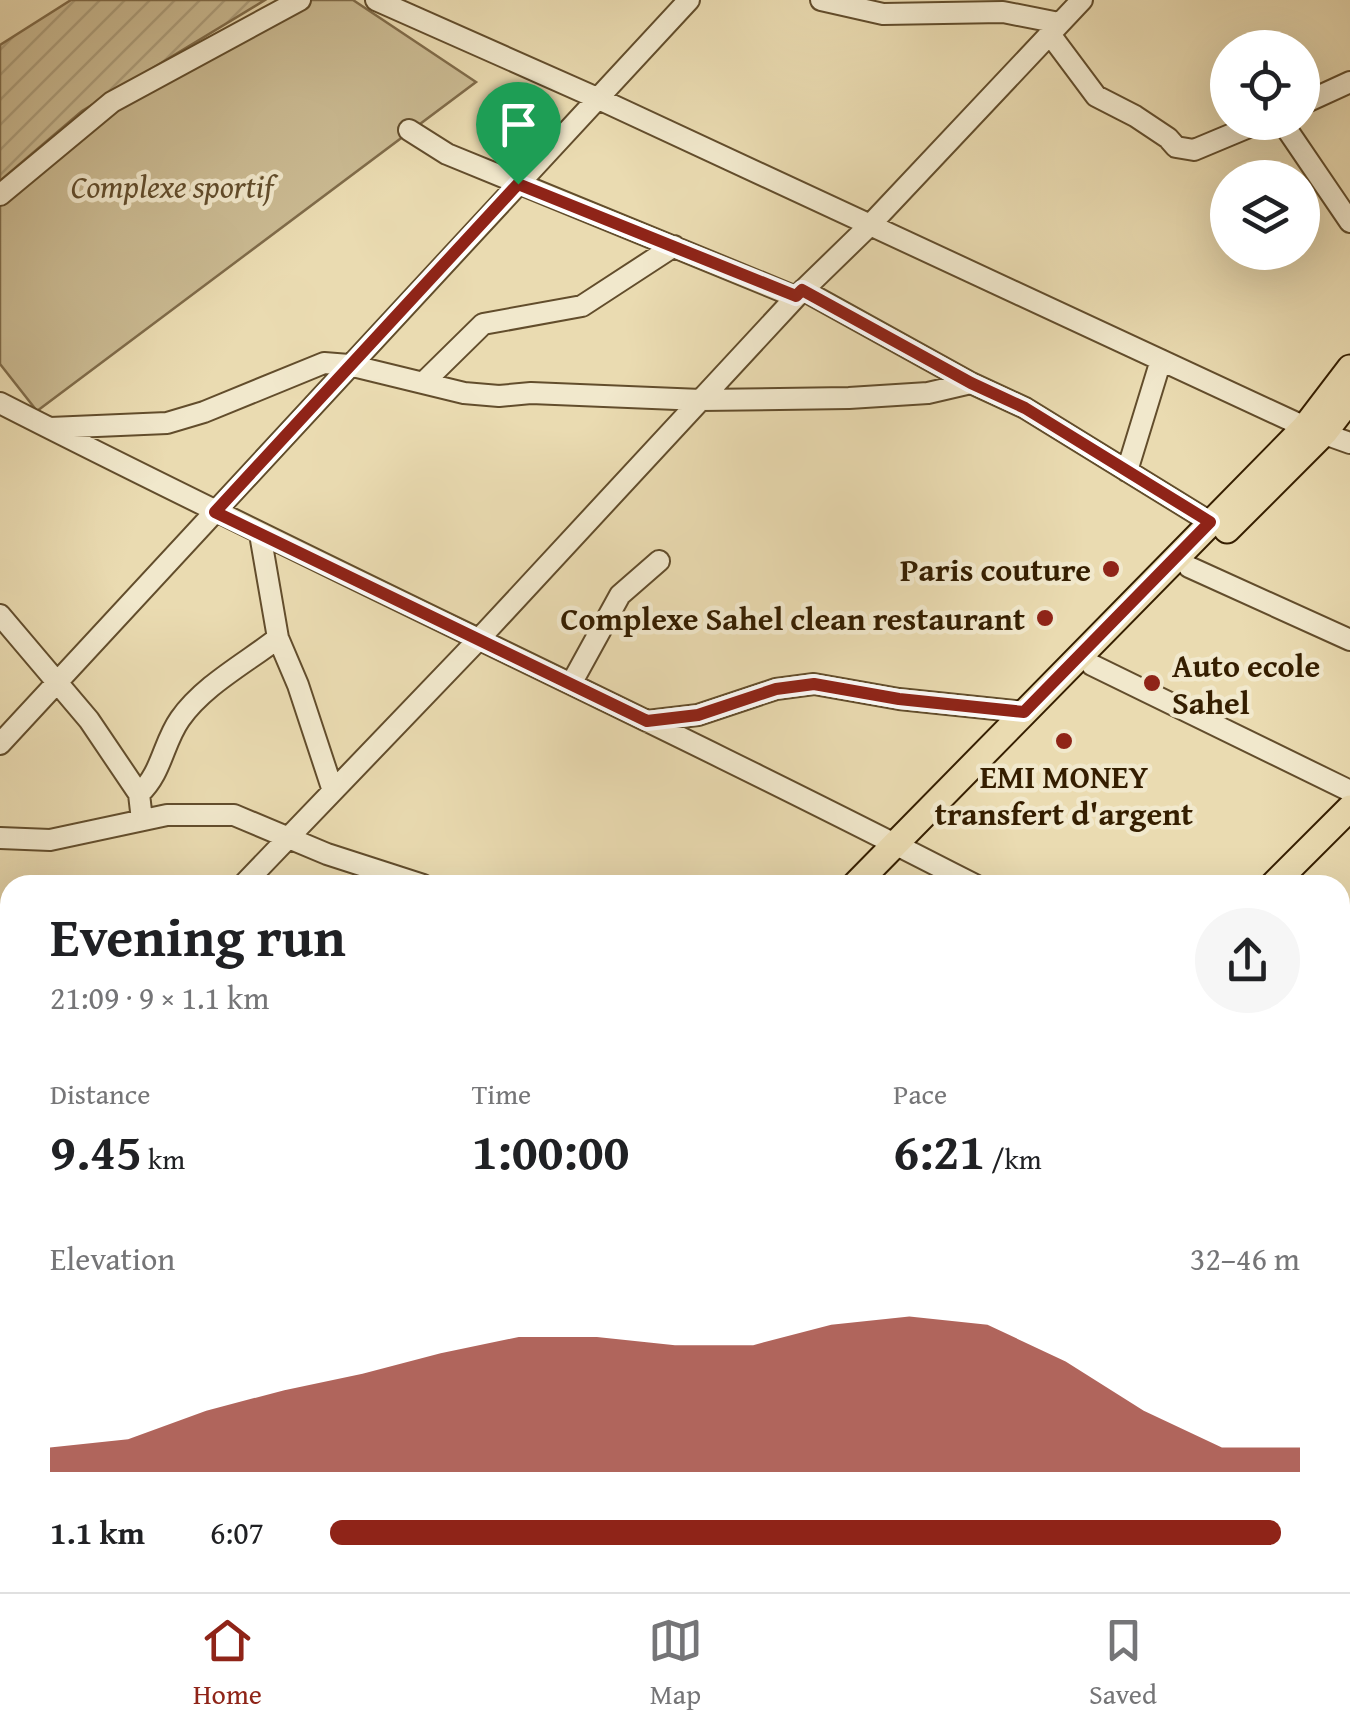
<!DOCTYPE html>
<html lang="en">
<head>
<meta charset="utf-8">
<style>
	body { margin:0; font-family:"Gentium Book Plus",serif; background:#f6f6f6; color:#202124; height:100vh; display:flex; flex-direction:column; font-size:38px; white-space:nowrap }
	* { box-sizing:border-box; margin:0 }
	p { font-size:32px; color:#757577 }
	.icon { flex:none; width:55px; height:55px; fill:none; stroke:currentColor; stroke-width:2; stroke-linecap:round; stroke-linejoin:round }
	.map { position:relative; flex:1; overflow:hidden }
	.panel { position:absolute; left:0px; top:875px; width:1350px; height:718px; display:flex; flex-direction:column; background:#fff; border-radius:30px 30px 0 0; box-shadow:0 10px 40px #0002 }
	.panel>* { flex:none }
	.tools { position:absolute; left:1210px; top:30px; display:grid; gap:20px }
	.tools a { display:grid; place-items:center; width:110px; height:110px; border-radius:50%; background:#fff; box-shadow:0 10px 40px #0002; font-size:50px }
	.pin { position:absolute; display:grid; place-items:center; width:85px; height:85px; color:#fff; margin:-102px -42px; border-radius:50% 50% 50% 0; rotate:-45deg; box-shadow:0 0 10px #0007 }
	.pin .icon { rotate:45deg }
	.round { display:grid; place-items:center; flex:none; width:105px; height:105px; border-radius:52px; background:#f6f6f6 }
	.overview { display:flex; align-items:center; justify-content:space-between; height:170px; padding:0 50px }
	h1 { font-size:55px; font-weight:700; line-height:75px }
	.figures { display:grid; grid-template-columns:repeat(3,1fr); gap:15px; height:170px; padding:10px 50px }
	.figures div { display:grid; align-content:center }
	.figures b { font-size:50px; font-weight:700 }
	.figures small { font-size:28px; font-weight:400 }
	.figures p { font-size:28px }
	.chart { height:280px; padding:20px 50px }
	.chart p { display:flex; justify-content:space-between }
	.chart svg { width:100%; height:180px; margin-top:10px; fill:#8f2418; opacity:.7 }
	ul { padding:0 50px; list-style:none; font-size:32px }
	li { display:grid; grid-template-columns:160px 120px 1fr; align-items:center; height:75px }
	li i { height:25px; border-radius:12px; background:#8f2418 }
	.tabs { display:flex; justify-content:space-around; align-items:center; height:140px; border-top:2px solid #e0e0e0; background:#fff; font-size:28px; color:#757577 }
	.tabs a { display:grid; justify-items:center; gap:5px }
	.tabs .current { color:#8f2418 }
	.map>svg:first-child { display:block }
	.green { fill:#cbbb93; stroke:#806c4a; stroke-width:2.5 }
	.garden { fill:url(#garden-furrows); stroke:#806c4a; stroke-width:2.5 }
	.lines { fill:none; stroke-linecap:round; stroke-linejoin:round }
	.minor-casing { stroke:#624d2c; stroke-width:24 }
	.major-casing { stroke:#351e00; stroke-width:29 }
	.minor { stroke:#f1e8cc; stroke-width:20 }
	.major { stroke:#eadbb1; stroke-width:25 }
	.route-casing { stroke:#fff; stroke-width:20 }
	.route { stroke:#8f2418; stroke-width:12 }
	.poi-dot { fill:#8f2418; stroke:#f1e8cc; stroke-width:4 }
	.labels { text-anchor:middle; dominant-baseline:central; stroke-width:9; stroke-linejoin:round; paint-order:stroke }
	.park-label { font-size:32px; font-style:italic; fill:#624d2c; stroke:#f1e8cc }
	.poi-label { font-size:32px; font-weight:bold; fill:#351e00; stroke:#f1e8cc; text-anchor:end }
</style>
</head>
<body>
<div class="map">
<svg width="1350" height="1592" viewBox="0 0 1350 1592">
	<defs>
		<pattern id="garden-furrows" width="10" height="10" patternUnits="userSpaceOnUse" patternTransform="scale(2.5)"><rect width="10" height="10" fill="#cbbb93"/><path d="M-1 1l2-2M0 10L10 0M9 11l2-2" fill="none" stroke="#afa07d"/></pattern>
	</defs>
	<rect width="100%" height="100%" fill="#eadbb1"/>
	<filter id="stains"><feTurbulence type="fractalNoise" baseFrequency=".002" numOctaves="4"/><feColorMatrix values="0 0 0 0 .2 0 0 0 0 .09 0 0 0 0 .02 0 0 0 .5 -.17"/></filter>
	<radialGradient id="worn" r=".72"><stop offset=".6" stop-color="#630" stop-opacity="0"/><stop offset="1" stop-color="#630" stop-opacity=".3"/></radialGradient>
	<path class="green" d="M 303,0 L 353,0 L 476,82 L 37,411 L 0,364 L 0,200 L 122,98 Z"/>
	<path class="garden" d="M 71,0 L 265,0 L 82,111 L 0,181 L 0,45 Z"/>
	<g class="lines">
		<defs>
			<path id="minor" d="M 376,0 L 599,99 L 1305,427 L 1350,443
				M 821,0 L 883,14 L 1003,12 L 1059,23
				M 1049,33 L 1096,96 L 1135,116 L 1168,138 L 1176,147 L 1194,150 L 1261,122
				M 1302,104 L 1350,82
				M 1282,122 L 1350,222
				M 409,130 L 447,154 L 796,297
				M 0,195 L 112,102 L 300,0
				M 803,290 L 971,383 L 1025,408 L 1210,522
				M 423,383 L 483,324 L 582,306 L 674,246
				M 0,403 C 323,568 653,719 975,885
				M 50,428 L 167,423 L 204,412 L 324,363 L 349,365 L 464,393 L 499,396 L 531,393 L 701,400 L 849,398 L 928,393 L 971,383
				M 1127,471 L 1161,360
				M 260,534 L 278,638 L 298,685 L 333,791
				M 1189,567 L 1350,640
				M 0,615 L 89,720 L 139,794
				M 1092,665 L 1350,791
				M 571,684 L 620,595 L 659,561
				M 647,721 L 698,715 L 776,689 L 814,684 L 899,699 L 1024,712
				M 0,744 L 689,0
				M 142,820 L 139,794 C 162,773 163,743 180,719 C 204,685 246,663 278,638
				M 0,838 L 50,840 L 167,815 L 234,815 L 327,854 L 423,885
				M 243,885 L 480,638 L 796,297 L 870,225 L 1082,0
				M 1340,1071 L 1350,1076
				M 0,1091 L 10,1096
				M 0,1141 L 10,1130
				M 0,1275 L 10,1290
				M 310,1582 L 314,1592
				M 598,1582 L 607,1592
				M 949,1582 L 962,1592
				M 0,1583 L 16,1592
				M 384,1592 L 389,1582"/>
			<path id="major" d="M 1227,530 L 1325,432 L 1350,399
				M 855,885 L 1305,427 L 1350,368
				M 1273,885 L 1350,808
				M 1340,1491 L 1350,1478
				M 152,1592 L 161,1582
				M 174,1592 L 184,1582
				M 563,1592 L 573,1582
				M 1262,1592 L 1269,1582"/>
		</defs>
		<use href="#minor" class="minor-casing"/>
		<use href="#major" class="major-casing"/>
		<use href="#minor" class="minor"/>
		<use href="#major" class="major"/>
	</g>
	<g class="lines">
		<defs>
			<path id="route" d="M 518,184 L 796,296 L 802,290 L 971,383 L 1025,408 L 1210,522 L 1024,712 L 899,699 L 814,684 L 776,689 L 698,715 L 647,721 L 215,512 Z"/>
		</defs>
		<use href="#route" class="route-casing"/>
		<use href="#route" class="route"/>
	</g>
	<g class="poi-dot">
		<circle cx="1111" cy="569" r="10"/>
		<circle cx="1045" cy="618" r="10"/>
		<circle cx="1152" cy="683" r="10"/>
		<circle cx="1064" cy="741" r="10"/>
	</g>
	<g class="labels">
		<g class="park-label">
			<text x="172" y="186">Complexe sportif</text>
		</g>
		<g class="poi-label">
			<text x="1091" y="569">Paris couture</text>
			<text x="1025" y="618">Complexe Sahel clean restaurant</text>
			<text x="1172" y="665" text-anchor="start">Auto ecole<tspan x="1172" dy="37">Sahel</tspan></text>
			<text x="1064" y="776" text-anchor="middle">EMI MONEY<tspan x="1064" dy="37">transfert d'argent</tspan></text>
		</g>
	</g>
	<rect width="100%" height="100%" filter="url(#stains)"/>
	<rect width="100%" height="100%" fill="url(#worn)"/>
</svg>
<div class="tools">
<a><svg class="icon" aria-label="locate" viewBox="0 0 24 24"><circle cx="12" cy="12" r="6"/><path d="M12 2v4M12 18v4M2 12h4M18 12h4"/></svg></a>
<a><svg class="icon" aria-label="layers" viewBox="0 0 24 24"><path d="M12 4l9 5-9 5-9-5zM3 14l9 5 9-5"/></svg></a>
</div>
<div class="pin" style="left:518px;top:184px;background:#1e9e55"><svg class="icon" aria-label="arrive" viewBox="0 0 24 24"><path d="M6 21V4h12l-3 4 3 4H6"/></svg></div>
<section class="panel">
<div class="overview"><div><h1>Evening run</h1><p>21:09 · 9 × 1.1 km</p></div><a class="round"><svg class="icon" aria-label="share" viewBox="0 0 24 24"><path d="M12 15V3M7 8l5-5 5 5M5 13v7h14v-7"/></svg></a></div>
<div class="figures">
<div><p>Distance</p><b>9.45<small> km</small></b></div>
<div><p>Time</p><b>1:00:00</b></div>
<div><p>Pace</p><b>6:21<small> /km</small></b></div>
</div>
<div class="chart"><p><span>Elevation</span>32–46 m</p>
<svg viewBox="0 0 160 44" preserveAspectRatio="none"><path d="M0 44V38L10 36L20 29L30 24L40 20L50 15L60 11L70 11L80 13L90 13L100 8L110 6L120 8L130 17L140 29L150 38L160 38V44z"/></svg>
</div>
<ul>
<li><b>1.1 km</b>6:07<i style="width:98%"></i></li>
</ul>
</section>
</div>
<nav class="tabs">
<a class="current"><svg class="icon" aria-label="home" viewBox="0 0 24 24"><path d="M3 11l9-7 9 7M6 9v11h12V9"/></svg>Home</a>
<a><svg class="icon" aria-label="map" viewBox="0 0 24 24"><path d="M3 6l6-2 6 2 6-2v14l-6 2-6-2-6 2zM9 4v14M15 6v14"/></svg>Map</a>
<a><svg class="icon" aria-label="saved" viewBox="0 0 24 24"><path d="M7 4h10v16l-5-4-5 4z"/></svg>Saved</a>
</nav>
</body>
</html>
